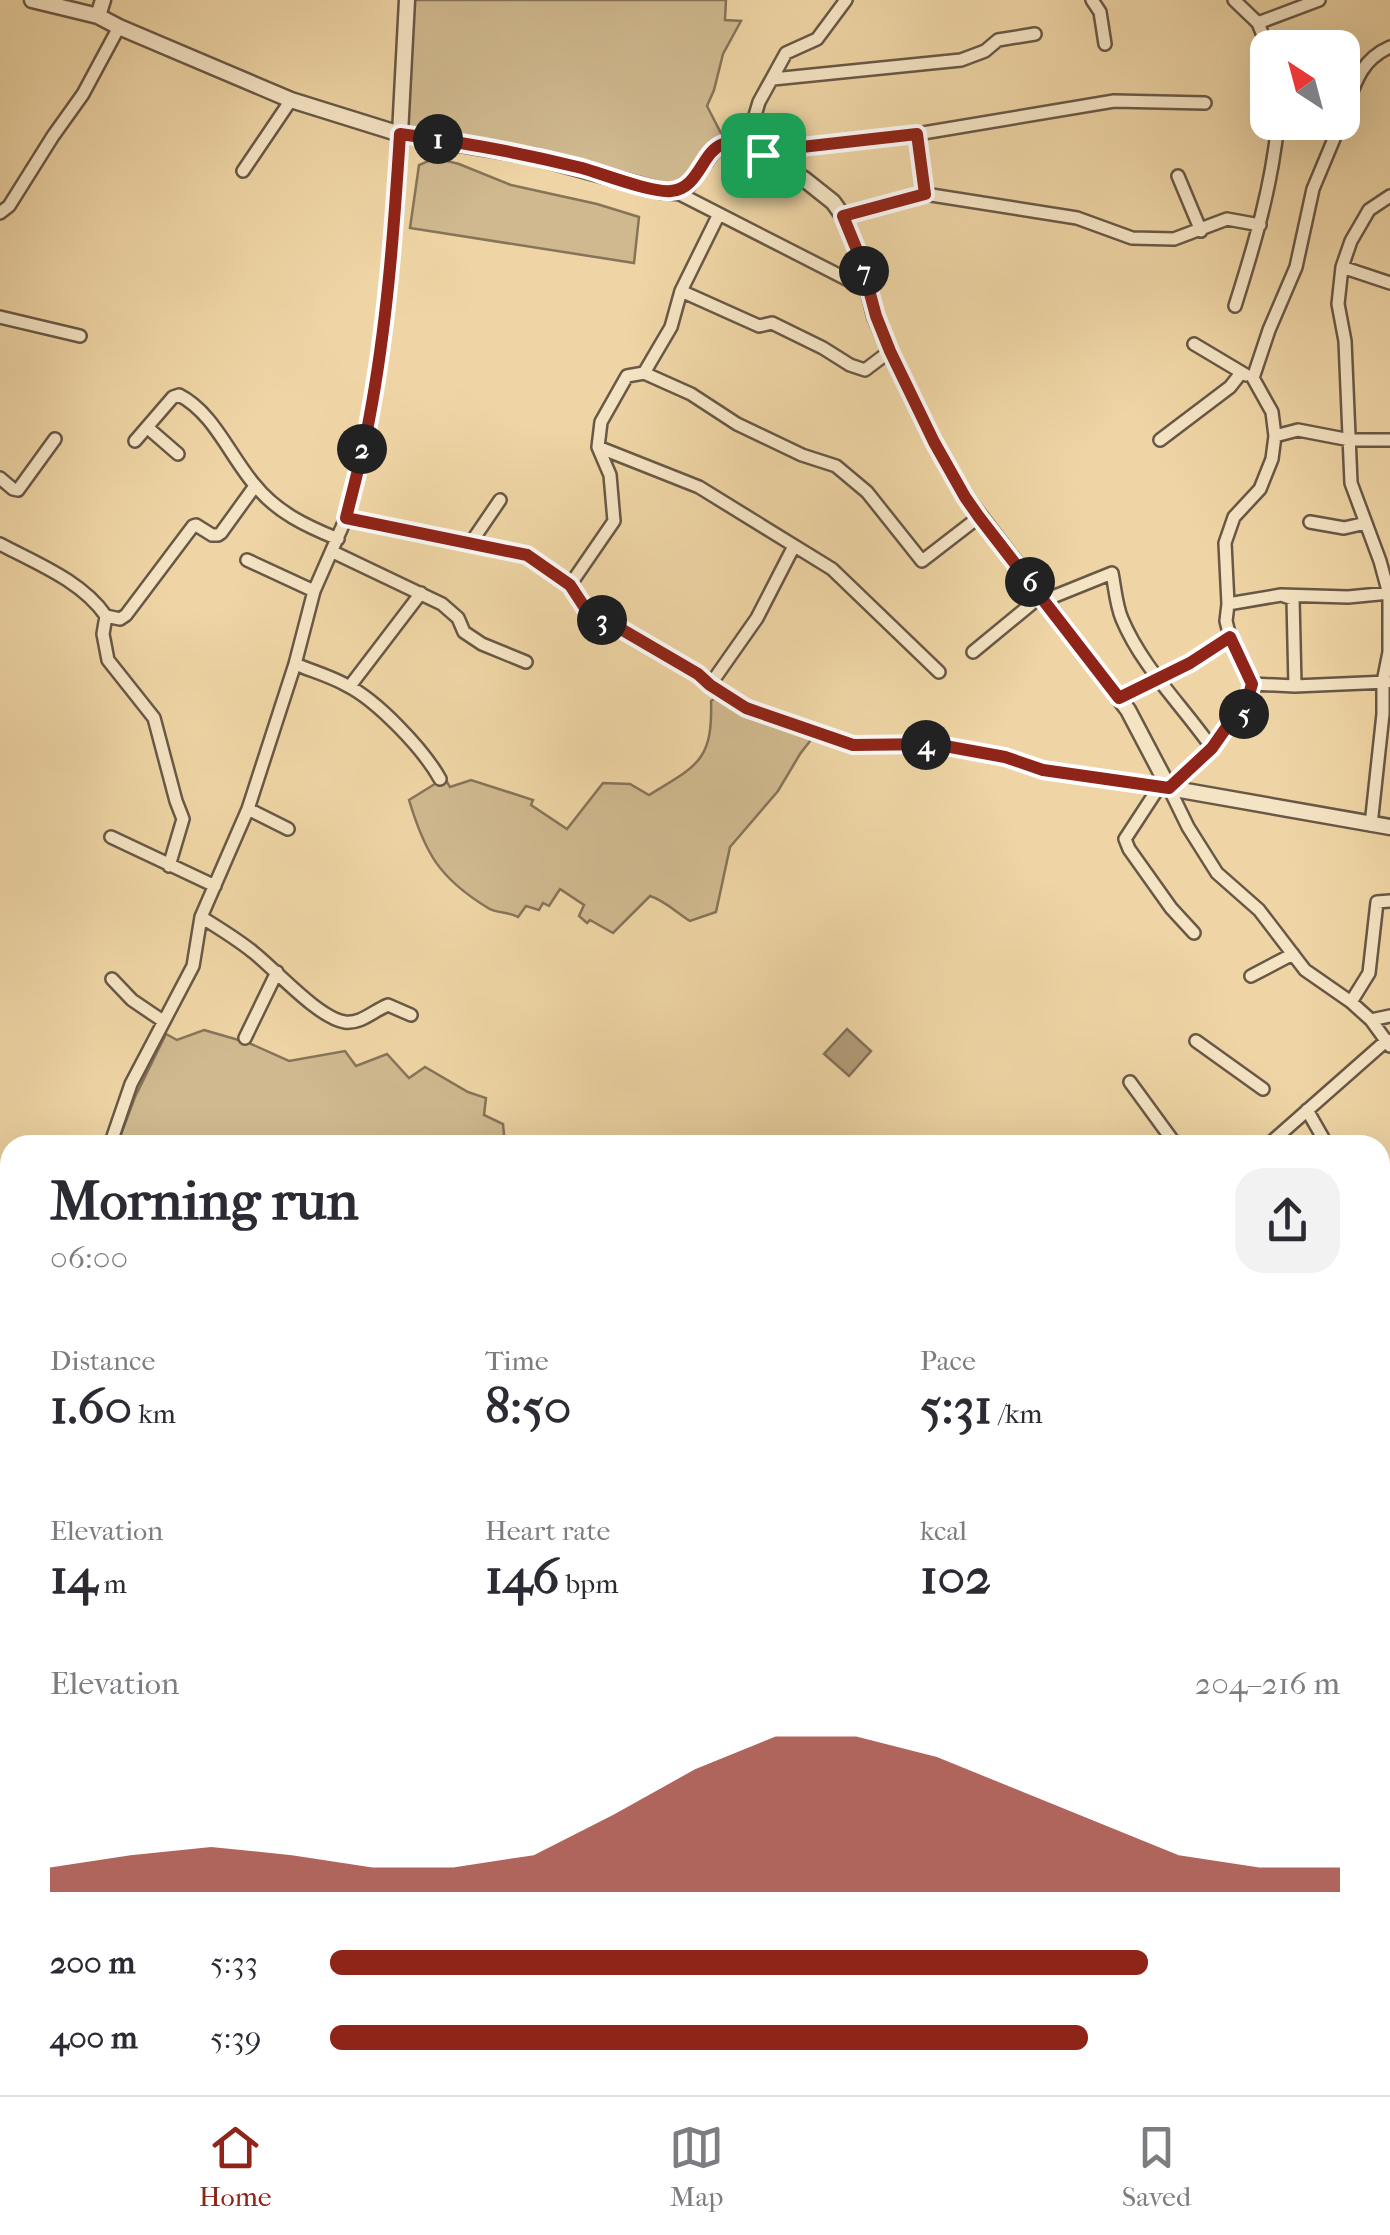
<!DOCTYPE html>
<html lang="en">
<head>
<meta charset="utf-8">
<style>
	body { margin:0; font-family:"IM FELL French Canon",serif; background:#f2f2f3; color:#2b2b33; height:100vh; display:flex; flex-direction:column; font-size:38px; white-space:nowrap }
	* { box-sizing:border-box; margin:0 }
	p { font-size:32px; color:#7c7c81 }
	.icon { flex:none; width:55px; height:55px; fill:none; stroke:currentColor; stroke-width:2; stroke-linecap:round; stroke-linejoin:round }
	.map { position:relative; flex:1; overflow:hidden }
	.panel { position:absolute; left:0px; top:1135px; width:1390px; height:960px; display:flex; flex-direction:column; background:#fff; border-radius:30px 30px 0 0; box-shadow:0 10px 40px #0002 }
	.panel>* { flex:none }
	.needle { width:65px; rotate:324deg }
	.controls { position:absolute; left:1250px; top:30px; display:grid; gap:20px }
	.controls a { display:grid; place-items:center; width:110px; height:110px; border-radius:20px; background:#fff; box-shadow:0 10px 40px #0002; font-size:50px }
	.pin { position:absolute; display:grid; place-items:center; width:85px; height:85px; color:#fff; margin:-42px; border-radius:20px; box-shadow:0 5px 15px #0006 }
	.km { position:absolute; width:50px; height:50px; margin:-25px; border-radius:50%; background:#222; color:#fff; font-size:28px; line-height:50px; text-align:center }
	.round { display:grid; place-items:center; flex:none; width:105px; height:105px; border-radius:30px; background:#f2f2f3 }
	.summary { display:flex; align-items:center; justify-content:space-between; height:170px; padding:0 50px }
	h1 { font-size:55px; font-weight:800; line-height:75px }
	.stats { display:grid; grid-template-columns:repeat(3,1fr); gap:15px; height:170px; padding:10px 50px }
	.stats div { display:grid; align-content:center }
	.stats b { font-size:50px; font-weight:800 }
	.stats small { font-size:28px; font-weight:400 }
	.stats p { font-size:28px }
	.chart { height:280px; padding:20px 50px }
	.chart p { display:flex; justify-content:space-between }
	.chart svg { width:100%; height:180px; margin-top:10px; fill:#8f2418; opacity:.7 }
	ul { padding:0 50px; list-style:none; font-size:32px }
	li { display:grid; grid-template-columns:160px 120px 1fr; align-items:center; height:75px }
	li i { height:25px; border-radius:12px; background:#8f2418 }
	.dock { display:flex; justify-content:space-around; align-items:center; height:140px; border-top:2px solid #e1e1e2; background:#fff; font-size:28px; color:#7c7c81 }
	.dock a { display:grid; justify-items:center; gap:5px }
	.dock .current { color:#8f2418 }
	.map>svg:first-child { display:block }
	.green { fill:#d0b98f; stroke:#86745a; stroke-width:2.5 }
	.water { fill:#b29d7a; stroke:#827158; stroke-width:2.5 }
	.lines { fill:none; stroke-linecap:round; stroke-linejoin:round }
	.minor-casing { stroke:#685846; stroke-width:16 }
	.tertiary-casing { stroke:#685846; stroke-width:19 }
	.minor { stroke:#f5e4c4; stroke-width:11 }
	.tertiary { stroke:#f5e4c4; stroke-width:14 }
	.route-casing { stroke:#fff; stroke-width:20 }
	.route { stroke:#8f2418; stroke-width:12 }
</style>
</head>
<body>
<div class="map">
<svg width="1390" height="2095" viewBox="0 0 1390 2095">
	<rect width="100%" height="100%" fill="#efd5a5"/>
	<filter id="stains"><feTurbulence type="fractalNoise" baseFrequency=".002" numOctaves="4"/><feColorMatrix values="0 0 0 0 .2 0 0 0 0 .09 0 0 0 0 .02 0 0 0 .5 -.17"/></filter>
	<radialGradient id="worn" r=".72"><stop offset=".6" stop-color="#630" stop-opacity="0"/><stop offset="1" stop-color="#630" stop-opacity=".3"/></radialGradient>
	<path class="green" d="M 407,0 L 726,0 L 725,20 L 741,21 L 723,54 L 714,90 L 707,106 L 726,143 L 676,192 L 400,134 Z
		M 435,158 L 459,164 L 511,185 L 597,204 L 639,217 L 634,263 L 410,228 L 419,165 Z
		M 722,693 L 817,732 L 800,754 L 778,791 L 730,847 L 716,912 L 690,921 C 677,913 664,900 650,896 L 613,933 L 590,920 L 587,923 L 579,916 L 584,905 L 560,889 L 549,906 L 543,903 L 539,910 L 526,906 L 518,917 C 508,911 497,914 488,908 C 439,878 425,853 409,800 L 438,782 L 441,785 L 447,782 L 450,787 L 471,780 L 533,800 L 531,805 L 567,829 L 603,783 L 630,784 L 649,795 C 696,766 713,762 711,701 Z
		M 204,1030 L 249,1043 L 289,1061 L 345,1051 L 356,1066 L 387,1054 L 409,1078 L 425,1067 L 468,1092 L 486,1098 L 484,1115 L 503,1124 L 505,1145 L 117,1145 L 135,1097 L 166,1034 L 177,1040 Z
		M 1380,1297 L 1390,1300 L 1390,1460 L 1380,1464 Z
		M 10,1405 L 10,1482 L 0,1472 L 0,1422 Z
		M 1390,1720 L 1390,2085 L 1359,2095 L 1091,2095 L 1088,2092 L 1091,2085 L 1380,2085 L 1380,1725 Z
		M 484,2085 L 882,2085 L 896,2095 L 487,2095 Z"/>
	<path class="water" d="M 847,1029 L 871,1051 L 849,1076 L 824,1054 Z"/>
	<g class="lines">
		<defs>
			<path id="minor" d="M 1092,0 L 1100,12 L 1105,44
				M 1234,0 L 1258,23 L 1268,48
				M 1258,23 L 1319,0
				M 773,79 L 961,60 L 985,51 L 998,40 L 1035,34
				M 1342,118 C 1354,88 1358,61 1390,47
				M 917,134 L 925,194 L 1077,218 L 1132,238 L 1174,239 L 1227,219 L 1260,225
				M 746,145 L 759,102 L 786,53 L 817,39 L 846,0
				M 763,155 L 775,150 L 917,134 L 1114,101 L 1205,103
				M 243,171 L 291,100
				M 1178,176 L 1201,231
				M 676,192 L 868,290
				M 0,213 L 9,206 L 53,136 L 83,94 L 119,27
				M 843,216 L 925,194
				M 1342,267 L 1390,283
				M 681,291 L 759,326 L 772,323 L 823,348 L 850,365 L 865,370 L 890,351
				M 1235,306 C 1254,246 1272,186 1278,122
				M 0,317 L 80,336
				M 1194,344 L 1246,375
				M 644,373 L 691,394 L 737,424 L 802,455 L 836,466 L 867,492 L 922,561 L 979,517
				M 148,428 L 178,454
				M 1275,436 L 1298,430 L 1350,440 L 1390,440
				M 1160,440 L 1230,387 L 1241,373
				M 135,441 L 173,397 L 179,395 C 213,412 230,456 254,484 C 276,512 306,526 338,539
				M 598,447 L 699,487 L 832,569 L 939,672
				M 0,478 L 13,489 L 18,490 L 55,439
				M 346,518 L 527,555 L 570,585 L 585,608 L 698,674 L 710,685 L 746,708 L 853,745 L 934,744 L 1005,757 L 1043,770 L 1169,788
				M 1310,522 L 1344,528 L 1366,523
				M 0,544 C 36,563 82,581 106,616 L 103,634 L 108,660 L 154,718 L 176,801 L 183,819 L 169,866
				M 470,544 L 500,500
				M 333,552 L 442,604 L 458,618 L 464,632 L 482,644 L 526,662
				M 247,560 L 314,591
				M 570,585 L 614,521 L 610,475 L 598,447 L 601,422 L 627,376 L 644,373 L 671,327 L 681,291 L 719,214
				M 1284,596 L 1293,599 L 1295,686
				M 1228,604 L 1281,595 L 1348,597 L 1390,593
				M 106,616 L 120,619 L 126,615 L 193,526 L 196,525 L 212,535 L 218,535 L 221,533 L 255,486
				M 973,652 L 1041,596 L 1055,596 L 1112,573 C 1115,588 1116,605 1122,619 C 1142,667 1182,705 1212,748
				M 295,664 C 312,671 330,676 346,685 C 377,700 424,750 440,779
				M 1252,684 L 1295,686 L 1387,682
				M 710,685 L 757,618 L 794,546
				M 350,686 L 421,593
				M 1119,698 L 1189,663 L 1230,637
				M 1159,787 L 1125,839 L 1129,849 L 1171,908 L 1194,933
				M 1169,788 L 1212,748 L 1226,728 L 1241,722 L 1252,684 L 1230,637 L 1226,621 L 1228,604 L 1225,543 L 1234,517 L 1260,489 L 1272,459 L 1275,436 L 1272,412 L 1253,378 L 1269,330 L 1296,267 L 1313,189 L 1341,122
				M 1169,788 L 1188,827 L 1217,873 L 1259,910 L 1305,970 L 1351,1002 L 1371,1020 L 1390,1046
				M 248,809 L 288,829
				M 1371,825 L 1383,714 L 1383,682 L 1389,652 L 1389,594 L 1380,561 L 1351,483 L 1345,341 L 1338,304 L 1342,267 L 1351,241 L 1369,210 L 1390,196
				M 111,837 L 215,886
				M 201,917 C 219,928 237,939 253,952 C 275,969 318,1018 345,1022 C 361,1024 373,1011 388,1005 L 411,1015
				M 1251,976 L 1293,954
				M 112,979 L 132,1000 L 163,1021
				M 1351,1002 L 1369,973 L 1377,902 L 1390,901
				M 1371,1020 L 1390,1016
				M 245,1038 L 277,972
				M 1196,1041 L 1263,1089
				M 1130,1082 L 1176,1145
				M 1307,1110 L 1327,1145
				M 110,1145 L 131,1084 L 193,966 L 201,917 L 248,809 L 295,664 L 314,591 L 346,518 L 369,419 L 384,321 L 392,251 L 400,134
				M 1268,1145 L 1387,1040
				M 0,1258 L 10,1263
				M 1380,1297 L 1390,1300
				M 0,1408 L 10,1392
				M 1380,1464 L 1390,1460
				M 1380,1543 L 1390,1539
				M 1380,1619 L 1390,1616
				M 1380,1725 L 1390,1720
				M 0,1951 L 10,1951
				M 895,2085 L 912,2095
				M 957,2095 L 992,2091 L 1081,2091 L 1091,2095
				M 1225,2095 L 1240,2089 L 1248,2095
				M 1359,2095 L 1372,2088 L 1390,2085"/>
			<path id="tertiary" d="M 32,0 L 98,16 L 119,27 L 291,100 L 400,134 L 532,156 L 661,191 L 676,192 L 689,184 L 713,151 L 726,143 L 746,145 L 804,179 L 833,202 L 843,216 L 861,260 L 875,316 L 890,351 L 934,442 L 965,497 L 1128,710 L 1169,788 L 1390,827
				M 98,16 L 103,0
				M 400,134 L 407,0"/>
		</defs>
		<use href="#minor" class="minor-casing"/>
		<use href="#tertiary" class="tertiary-casing"/>
		<use href="#minor" class="minor"/>
		<use href="#tertiary" class="tertiary"/>
	</g>
	<g class="lines">
		<defs>
			<path id="route" d="M 400,134 C 461,142 522,153 582,168 C 603,174 652,193 671,191 C 711,188 699,114 763,155 L 775,150 L 917,134 L 925,194 L 843,216 L 861,260 L 876,316 L 890,351 L 934,442 L 965,497 L 979,517 L 1119,698 L 1190,663 L 1230,637 L 1252,684 L 1241,722 L 1226,728 L 1212,748 L 1169,788 L 1043,770 L 1005,757 L 934,744 L 853,745 L 746,708 L 710,685 L 698,674 L 585,608 L 570,585 L 527,555 L 346,518 C 354,485 363,453 369,420 C 387,325 394,230 400,134 Z"/>
		</defs>
		<use href="#route" class="route-casing"/>
		<use href="#route" class="route"/>
	</g>
	<rect width="100%" height="100%" filter="url(#stains)"/>
	<rect width="100%" height="100%" fill="url(#worn)"/>
</svg>
<div class="controls">
<a><svg class="needle" viewBox="-14 -14 28 28"><path d="M0-13l5 13h-10z" fill="#e53935"/><path d="M0 13l5-13h-10z" fill="#7c7c81"/></svg></a>
</div>
<div class="pin" style="left:763px;top:155px;background:#1e9e55"><svg class="icon" aria-label="arrive" viewBox="0 0 24 24"><path d="M6 21V4h12l-3 4 3 4H6"/></svg></div>
<b class="km" style="left:438px;top:139px">1</b>
<b class="km" style="left:362px;top:449px">2</b>
<b class="km" style="left:602px;top:620px">3</b>
<b class="km" style="left:926px;top:745px">4</b>
<b class="km" style="left:1244px;top:714px">5</b>
<b class="km" style="left:1030px;top:582px">6</b>
<b class="km" style="left:864px;top:271px">7</b>
<section class="panel">
<div class="summary"><div><h1>Morning run</h1><p>06:00</p></div><a class="round"><svg class="icon" aria-label="share" viewBox="0 0 24 24"><path d="M12 15V3M7 8l5-5 5 5M5 13v7h14v-7"/></svg></a></div>
<div class="stats">
<div><p>Distance</p><b>1.60<small> km</small></b></div>
<div><p>Time</p><b>8:50</b></div>
<div><p>Pace</p><b>5:31<small> /km</small></b></div>
</div>
<div class="stats">
<div><p>Elevation</p><b>14<small> m</small></b></div>
<div><p>Heart rate</p><b>146<small> bpm</small></b></div>
<div><p>kcal</p><b>102</b></div>
</div>
<div class="chart"><p><span>Elevation</span>204–216 m</p>
<svg viewBox="0 0 160 44" preserveAspectRatio="none"><path d="M0 44V38L10 35L20 33L30 35L40 38L50 38L60 35L70 25L80 14L90 6L100 6L110 11L120 19L130 27L140 35L150 38L160 38V44z"/></svg>
</div>
<ul>
<li><b>200 m</b>5:33<i style="width:81%"></i></li>
<li><b>400 m</b>5:39<i style="width:75%"></i></li>
</ul>
</section>
</div>
<nav class="dock">
<a class="current"><svg class="icon" aria-label="home" viewBox="0 0 24 24"><path d="M3 11l9-7 9 7M6 9v11h12V9"/></svg>Home</a>
<a><svg class="icon" aria-label="map" viewBox="0 0 24 24"><path d="M3 6l6-2 6 2 6-2v14l-6 2-6-2-6 2zM9 4v14M15 6v14"/></svg>Map</a>
<a><svg class="icon" aria-label="saved" viewBox="0 0 24 24"><path d="M7 4h10v16l-5-4-5 4z"/></svg>Saved</a>
</nav>
</body>
</html>
